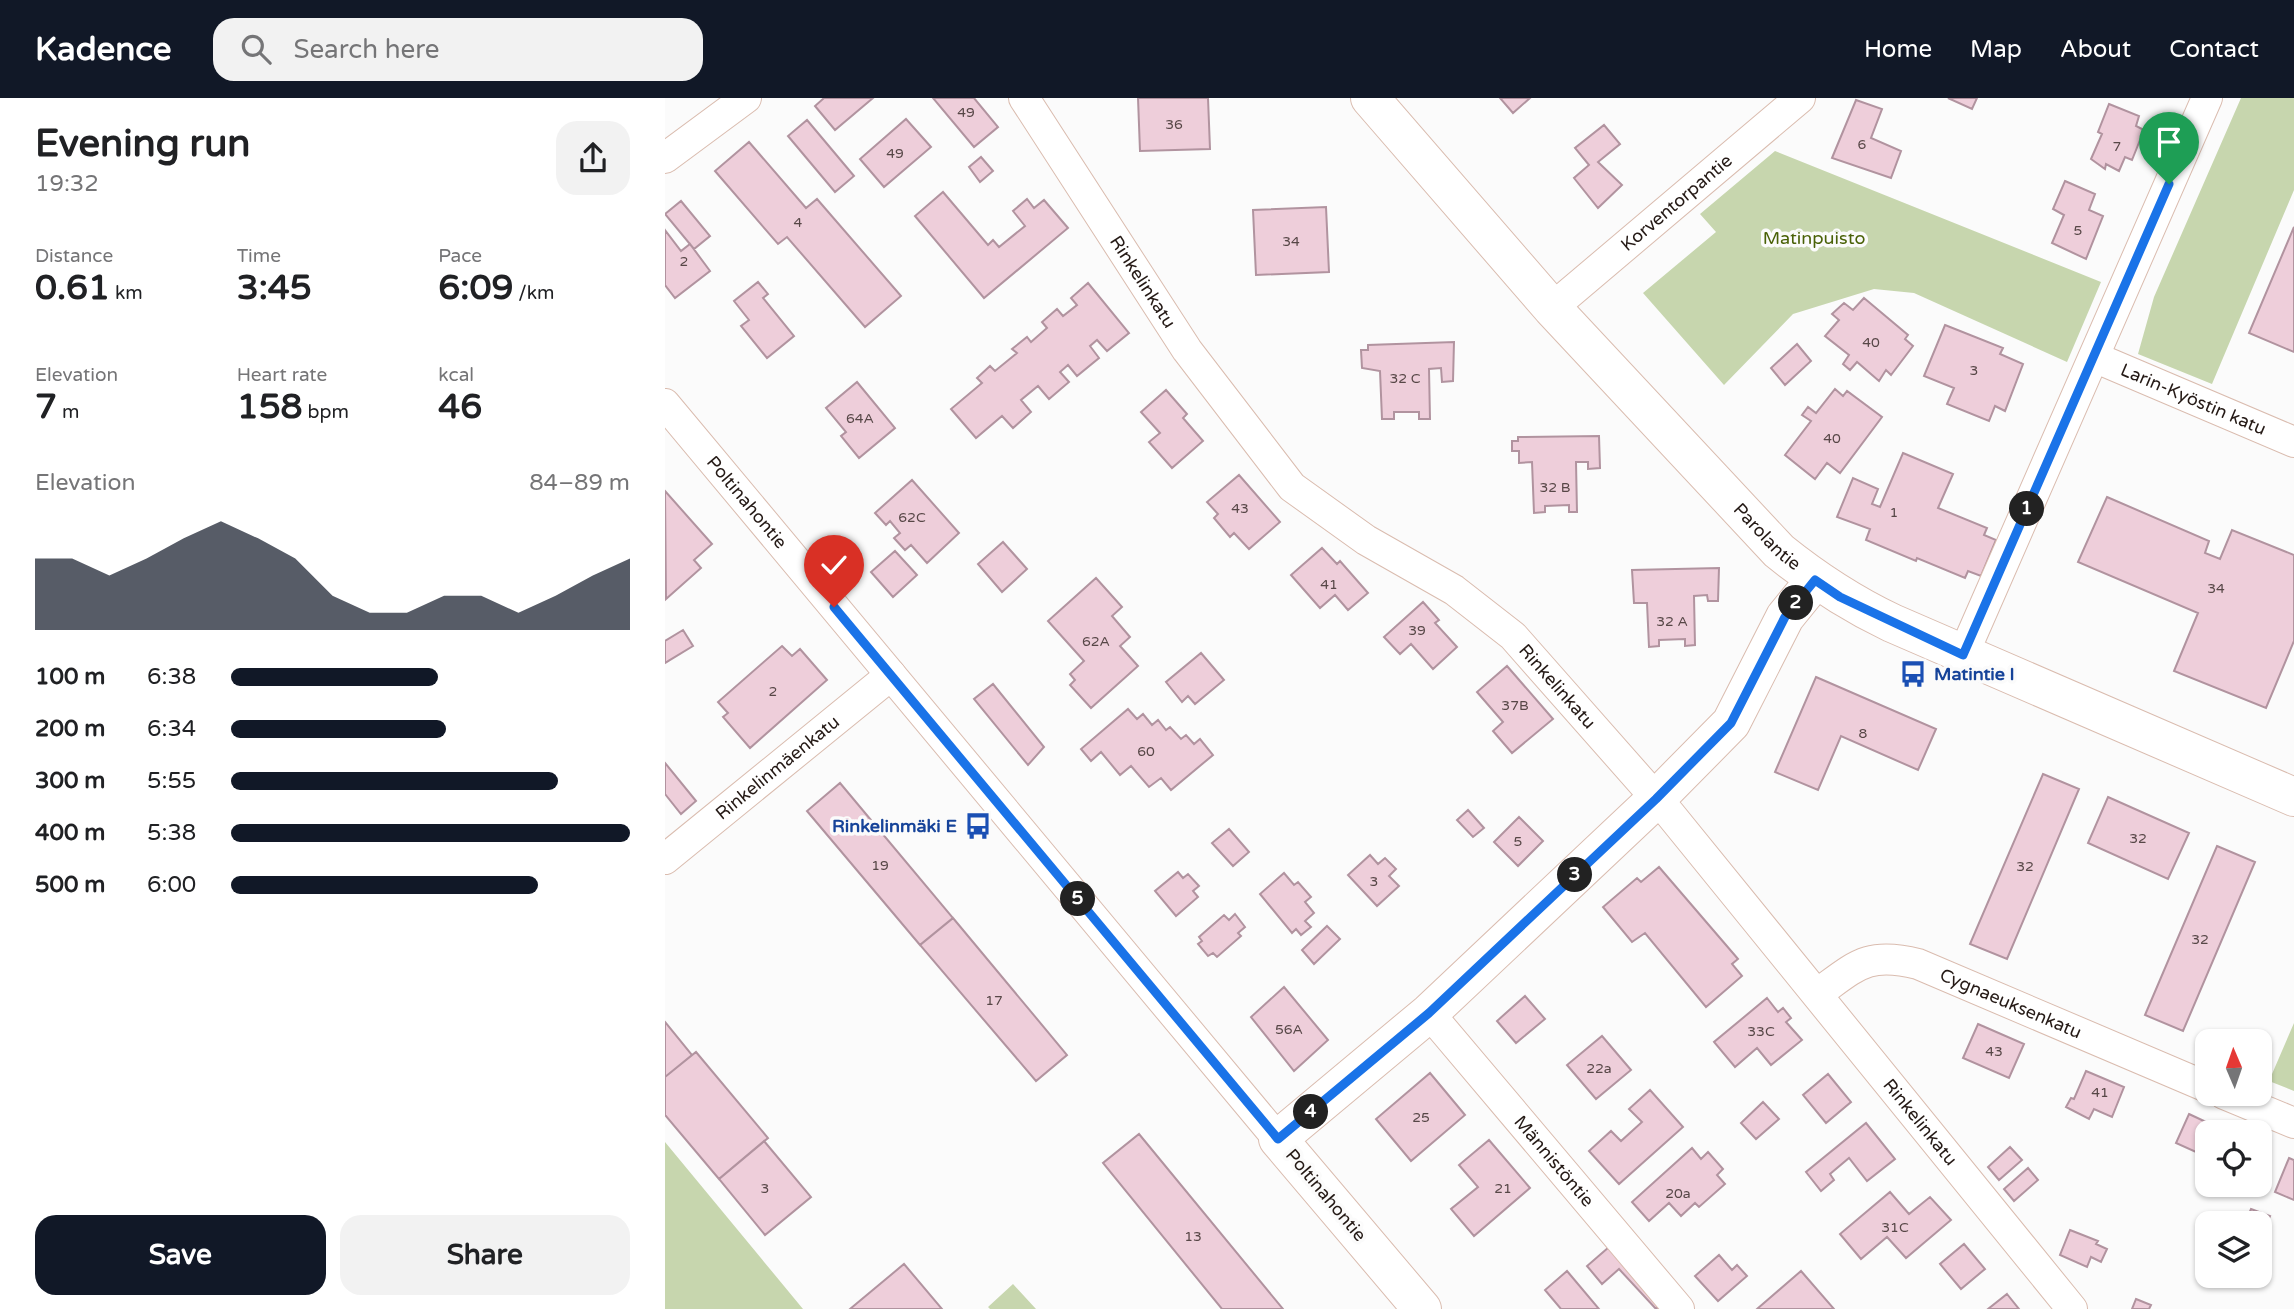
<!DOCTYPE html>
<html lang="en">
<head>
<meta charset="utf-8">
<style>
	body { margin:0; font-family:"Varela Round",sans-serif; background:#f2f2f2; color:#202124; height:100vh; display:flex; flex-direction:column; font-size:26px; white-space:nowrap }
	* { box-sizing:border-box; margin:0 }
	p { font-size:23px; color:#757577 }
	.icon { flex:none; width:38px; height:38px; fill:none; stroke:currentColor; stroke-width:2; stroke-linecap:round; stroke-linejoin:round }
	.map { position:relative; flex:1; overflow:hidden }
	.side { display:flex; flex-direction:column; background:#fff; width:665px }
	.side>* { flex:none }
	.needle { width:46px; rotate:358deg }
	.controls { position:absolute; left:1530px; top:931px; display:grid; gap:14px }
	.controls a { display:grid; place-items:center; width:77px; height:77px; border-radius:14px; background:#fff; box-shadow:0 2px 5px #0004; font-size:35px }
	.pin { position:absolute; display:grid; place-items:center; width:60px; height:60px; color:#fff; margin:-72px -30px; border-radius:50% 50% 50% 0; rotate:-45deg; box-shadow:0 0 7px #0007 }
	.pin .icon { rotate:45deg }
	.km { position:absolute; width:35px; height:35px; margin:-18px; border-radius:50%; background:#222; color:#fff; font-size:19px; line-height:35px; text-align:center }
	.round { display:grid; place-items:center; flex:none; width:74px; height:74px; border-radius:21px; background:#f2f2f2 }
	.head { display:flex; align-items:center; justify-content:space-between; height:119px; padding:0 35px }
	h1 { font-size:38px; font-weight:800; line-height:52px }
	.figures { display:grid; grid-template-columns:repeat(3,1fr); gap:10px; height:119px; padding:7px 35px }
	.figures div { display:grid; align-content:center }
	.figures b { font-size:35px; font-weight:800 }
	.figures small { font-size:19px; font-weight:400 }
	.figures p { font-size:19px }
	.chart { height:196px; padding:14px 35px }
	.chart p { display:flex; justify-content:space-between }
	.chart svg { width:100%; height:126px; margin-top:7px; fill:#111827; opacity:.7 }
	.button { display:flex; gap:14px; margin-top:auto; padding:14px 35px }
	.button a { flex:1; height:80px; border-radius:21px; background:#111827; color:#fff; font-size:28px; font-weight:800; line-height:80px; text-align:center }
	.button a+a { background:#f2f2f2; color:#202124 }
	ul { padding:0 35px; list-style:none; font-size:23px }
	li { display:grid; grid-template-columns:112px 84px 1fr; align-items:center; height:52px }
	li i { height:18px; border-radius:9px; background:#111827 }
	header { display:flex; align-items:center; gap:42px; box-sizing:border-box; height:98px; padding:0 35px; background:#111827; color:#fff }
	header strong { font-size:33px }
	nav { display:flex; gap:38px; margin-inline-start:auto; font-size:24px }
	.search { width:490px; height:63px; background:#f2f2f2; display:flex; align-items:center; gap:18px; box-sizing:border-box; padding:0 24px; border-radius:21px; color:#757577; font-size:26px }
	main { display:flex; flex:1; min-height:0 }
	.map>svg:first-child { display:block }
	.green { fill:#c7d6ae }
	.building { fill:#eeceda; stroke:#b1939f; stroke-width:2 }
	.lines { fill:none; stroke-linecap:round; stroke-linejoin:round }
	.minor-casing { stroke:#dabcaf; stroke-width:32 }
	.major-casing { stroke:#dabcaf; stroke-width:40 }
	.minor { stroke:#fff; stroke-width:30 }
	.major { stroke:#fff; stroke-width:38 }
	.route-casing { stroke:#fff; stroke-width:14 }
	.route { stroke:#1a73e8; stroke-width:9 }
	.labels { text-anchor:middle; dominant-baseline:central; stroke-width:7; stroke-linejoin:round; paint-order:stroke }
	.number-label { font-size:14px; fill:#574747 }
	.street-label { font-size:18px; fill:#251a16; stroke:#fbfbfb }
	.park-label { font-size:18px; fill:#496107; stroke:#fbfbfb }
	.transit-label { font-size:18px; font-weight:bold; fill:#164399; stroke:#fbfbfb; text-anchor:start }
</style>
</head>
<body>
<header>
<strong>Kadence</strong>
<div class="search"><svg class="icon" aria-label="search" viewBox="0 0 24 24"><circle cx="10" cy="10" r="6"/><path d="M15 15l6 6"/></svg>Search here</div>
<nav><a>Home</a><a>Map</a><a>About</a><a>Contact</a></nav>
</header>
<main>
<section class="side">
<div class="head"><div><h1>Evening run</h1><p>19:32</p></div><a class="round"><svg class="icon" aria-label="share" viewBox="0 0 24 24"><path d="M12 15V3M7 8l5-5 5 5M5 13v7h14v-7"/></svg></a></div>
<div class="figures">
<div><p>Distance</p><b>0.61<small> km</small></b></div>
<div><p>Time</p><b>3:45</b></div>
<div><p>Pace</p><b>6:09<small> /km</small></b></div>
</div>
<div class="figures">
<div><p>Elevation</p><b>7<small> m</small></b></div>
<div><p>Heart rate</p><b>158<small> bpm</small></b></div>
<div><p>kcal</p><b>46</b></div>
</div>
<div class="chart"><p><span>Elevation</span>84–89 m</p>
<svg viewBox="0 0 160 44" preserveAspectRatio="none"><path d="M0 44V19L10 19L20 25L30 19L40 12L50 6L60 12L70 19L80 32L90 38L100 38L110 32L120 32L130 38L140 32L150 25L160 19V44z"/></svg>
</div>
<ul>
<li><b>100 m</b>6:38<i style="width:52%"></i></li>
<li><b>200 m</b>6:34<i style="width:54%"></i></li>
<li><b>300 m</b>5:55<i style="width:82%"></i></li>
<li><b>400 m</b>5:38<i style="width:100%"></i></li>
<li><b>500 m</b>6:00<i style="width:77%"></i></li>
</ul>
<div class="button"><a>Save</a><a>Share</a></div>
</section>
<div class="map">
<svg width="1629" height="1211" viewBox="0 0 1629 1211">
	<rect width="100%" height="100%" fill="#fbfbfb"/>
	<path class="green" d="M 1576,0 L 1629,0 L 1629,92 L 1547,286 L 1473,256 L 1489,199 Z
		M 1110,53 L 1436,184 L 1402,264 L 1249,195 L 1209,191 L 1128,216 L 1059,287 L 978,195 L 1051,134 L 1035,116 Z
		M 1629,925 L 1629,993 L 1604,983 Z
		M 0,1044 L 138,1211 L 0,1211 Z
		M 348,1186 L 371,1211 L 325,1211 L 323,1209 Z"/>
	<path class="building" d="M 159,0 L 208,0 L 170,32 L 150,8 Z
		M 268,0 L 309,0 L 333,29 L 309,49 Z
		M 473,0 L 543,0 L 545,51 L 475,53 Z
		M 835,0 L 865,0 L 848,15 Z
		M 1283,0 L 1312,0 L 1307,11 Z
		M 1191,2 L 1217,11 L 1206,40 L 1236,53 L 1226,80 L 1167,60 Z
		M 1444,6 L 1474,18 L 1471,28 L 1479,32 L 1467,62 L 1460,59 L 1454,73 L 1441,66 L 1440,71 L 1426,61 L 1437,36 L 1433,34 Z
		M 241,21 L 266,49 L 219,89 L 195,61 Z
		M 142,22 L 189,78 L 170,94 L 123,38 Z
		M 939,27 L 955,46 L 933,64 L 957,87 L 933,110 L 909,80 L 924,67 L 910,50 Z
		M 84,44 L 141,110 L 152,101 L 236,198 L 200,229 L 122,139 L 113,146 L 50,73 Z
		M 316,59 L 328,73 L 315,84 L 304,69 Z
		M 1400,83 L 1430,96 L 1424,112 L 1438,118 L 1421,161 L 1387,145 L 1399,117 L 1388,111 Z
		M 278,94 L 323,147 L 328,142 L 334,149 L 360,128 L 348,113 L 362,101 L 369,110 L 379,102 L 403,130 L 319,200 L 250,118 Z
		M 16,103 L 45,138 L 29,151 L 0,116 Z
		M 661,109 L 664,174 L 591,177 L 588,112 Z
		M 1629,129 L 1629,254 L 1584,235 Z
		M 0,132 L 16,153 L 25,146 L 45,173 L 10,200 L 0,187 Z
		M 93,184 L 103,196 L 98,200 L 129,238 L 102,260 L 76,228 L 84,222 L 69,203 Z
		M 423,185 L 464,235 L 442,253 L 432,242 L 425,248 L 434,260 L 412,278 L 403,267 L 395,274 L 404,284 L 384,301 L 373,288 L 356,302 L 366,314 L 348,330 L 337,318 L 311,340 L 286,311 L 317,285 L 312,280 L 325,268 L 330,273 L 352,255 L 347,251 L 362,239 L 366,244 L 382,230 L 377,224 L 392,211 L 398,218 L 412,207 L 406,200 Z
		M 1199,200 L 1243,237 L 1240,241 L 1248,248 L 1226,277 L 1221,272 L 1214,283 L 1192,264 L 1185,272 L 1178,266 L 1184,257 L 1160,238 L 1174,222 L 1167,216 L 1179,205 L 1188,212 Z
		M 1280,227 L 1338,250 L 1335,256 L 1358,266 L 1340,313 L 1330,308 L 1324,323 L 1282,306 L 1289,290 L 1259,278 Z
		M 789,244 L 788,283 L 777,284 L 776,270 L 764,271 L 765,321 L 754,321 L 754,314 L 729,314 L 729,321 L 717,321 L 715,273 L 697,270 L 696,252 L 703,252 L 703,247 Z
		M 1132,246 L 1146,263 L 1120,287 L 1106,270 Z
		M 192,284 L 230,330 L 194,360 L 176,338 L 181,334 L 161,310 Z
		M 1170,291 L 1178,298 L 1182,293 L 1217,319 L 1175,375 L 1162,365 L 1150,381 L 1120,357 L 1146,323 L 1137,317 L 1143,309 L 1151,315 Z
		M 501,292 L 522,316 L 518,320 L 538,343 L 507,370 L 484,344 L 495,335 L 476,314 Z
		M 934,338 L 935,370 L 923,371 L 923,364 L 911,364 L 912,414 L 904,414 L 904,407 L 880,408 L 880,414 L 869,415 L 867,364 L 854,365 L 854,353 L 847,353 L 847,343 L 853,343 L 853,339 Z
		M 1238,355 L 1288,376 L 1273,410 L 1322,430 L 1319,437 L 1331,442 L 1316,478 L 1303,473 L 1300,480 L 1252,460 L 1251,463 L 1201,442 L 1205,431 L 1172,419 L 1188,380 L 1213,391 L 1207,406 L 1215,409 Z
		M 574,377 L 615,424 L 584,451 L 569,435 L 565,439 L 549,420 L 553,416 L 542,404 Z
		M 247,382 L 294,435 L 262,465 L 246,447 L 240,452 L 229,440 L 235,435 L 225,423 L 221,427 L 210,415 Z
		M 0,393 L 47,446 L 29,462 L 36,470 L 1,501 Z
		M 1442,399 L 1544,443 L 1540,455 L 1555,461 L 1567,432 L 1629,457 L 1629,543 L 1601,610 L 1509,573 L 1533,515 L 1413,464 Z
		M 338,444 L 362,471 L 337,494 L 313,466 Z
		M 657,450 L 672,466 L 675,463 L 703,495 L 683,512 L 670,497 L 655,510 L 626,477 Z
		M 230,453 L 252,477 L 228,499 L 206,474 Z
		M 1054,470 L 1053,503 L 1043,503 L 1042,497 L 1029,498 L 1030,547 L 1020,548 L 1020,541 L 994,542 L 994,548 L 984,549 L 982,505 L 969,505 L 967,472 Z
		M 431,480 L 457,509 L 447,518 L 465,539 L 455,548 L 473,568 L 426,610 L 405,587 L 410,582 L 405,576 L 419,563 L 383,523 Z
		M 758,504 L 774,522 L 770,525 L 792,549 L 768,571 L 746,546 L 735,556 L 719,539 Z
		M 18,532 L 28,548 L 0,565 L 0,543 Z
		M 117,548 L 127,558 L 135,551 L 162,582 L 85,650 L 58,619 L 63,615 L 53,604 Z
		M 536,555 L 559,582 L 530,606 L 523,598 L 517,604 L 501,584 Z
		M 842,568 L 888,621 L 847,655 L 828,633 L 838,624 L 812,594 Z
		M 1151,579 L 1271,631 L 1253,672 L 1176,638 L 1153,692 L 1110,674 Z
		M 328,586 L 379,649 L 363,667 L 309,601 Z
		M 463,611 L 472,621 L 478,616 L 487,627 L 493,622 L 501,632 L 505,629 L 516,641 L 521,637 L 529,646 L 535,641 L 548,657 L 506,692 L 496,680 L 484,689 L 466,668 L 455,677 L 436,654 L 426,663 L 416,651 Z
		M 0,665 L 31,703 L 16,716 L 0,696 Z
		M 1378,676 L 1414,691 L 1342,861 L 1305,846 Z
		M 175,685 L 288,820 L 255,847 L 142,713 Z
		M 1443,699 L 1524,735 L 1503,781 L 1423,745 Z
		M 803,712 L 819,730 L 808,739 L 792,722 Z
		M 854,719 L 878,743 L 853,768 L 829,744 Z
		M 564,731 L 584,754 L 568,768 L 547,745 Z
		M 1552,748 L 1590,764 L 1518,933 L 1480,917 Z
		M 705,757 L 713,766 L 720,760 L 731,771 L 724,778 L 734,788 L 712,808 L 683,777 Z
		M 994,769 L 1073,861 L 1067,866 L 1077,878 L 1041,909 L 980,835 L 967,844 L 938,809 L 972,780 L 976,784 Z
		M 513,774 L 518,780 L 523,776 L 534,788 L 528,793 L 533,799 L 511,818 L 490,793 Z
		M 619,775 L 629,787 L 633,784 L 646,799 L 640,804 L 649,815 L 640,823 L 646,829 L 636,837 L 631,831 L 627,835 L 595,796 Z
		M 570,816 L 580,829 L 573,835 L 576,838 L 552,859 L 548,855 L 543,858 L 533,846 L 537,843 L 534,839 L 559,817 L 564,822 Z
		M 288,820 L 402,957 L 371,983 L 255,847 Z
		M 662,828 L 675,841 L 649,866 L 637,852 Z
		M 619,889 L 663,942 L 629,973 L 586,919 Z
		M 860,898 L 880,921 L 851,945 L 832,923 Z
		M 1102,900 L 1113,914 L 1118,910 L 1126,920 L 1121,924 L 1137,942 L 1106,967 L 1092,950 L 1070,969 L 1049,944 Z
		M 0,924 L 27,957 L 0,979 Z
		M 1313,926 L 1359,946 L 1344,980 L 1298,960 Z
		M 937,938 L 966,972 L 931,1001 L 902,967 Z
		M 31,954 L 103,1040 L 54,1081 L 0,1017 L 0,979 Z
		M 1421,973 L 1459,989 L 1447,1019 L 1429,1011 L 1424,1021 L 1401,1009 L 1406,1000 L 1409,1001 Z
		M 765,975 L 800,1017 L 746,1063 L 711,1021 Z
		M 1163,976 L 1186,1004 L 1161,1025 L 1138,997 Z
		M 985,992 L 1018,1029 L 954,1086 L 924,1053 L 946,1033 L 956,1043 L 977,1024 L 964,1011 Z
		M 1098,1004 L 1114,1021 L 1091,1041 L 1076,1025 Z
		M 1524,1016 L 1556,1031 L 1554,1034 L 1542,1034 L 1542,1059 L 1511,1045 Z
		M 1201,1025 L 1230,1061 L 1202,1083 L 1184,1060 L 1165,1076 L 1169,1082 L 1156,1093 L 1141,1074 Z
		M 474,1036 L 618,1211 L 557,1211 L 438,1065 Z
		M 824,1042 L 865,1090 L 809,1138 L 786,1111 L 813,1089 L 794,1067 Z
		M 99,1043 L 146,1099 L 100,1137 L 54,1081 Z
		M 1594,1044 L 1602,1047 L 1594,1066 Z
		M 1345,1049 L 1357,1062 L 1334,1082 L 1323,1069 Z
		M 1027,1050 L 1036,1061 L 1043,1054 L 1058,1071 L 1052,1077 L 1060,1086 L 1034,1109 L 1030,1105 L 1016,1118 L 1004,1105 L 984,1123 L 967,1104 Z
		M 1624,1060 L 1629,1062 L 1629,1102 L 1610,1094 Z
		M 1363,1070 L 1373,1082 L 1349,1103 L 1339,1091 Z
		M 1225,1094 L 1244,1116 L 1265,1099 L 1286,1122 L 1241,1160 L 1222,1139 L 1196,1161 L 1175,1136 Z
		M 1586,1111 L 1605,1118 L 1594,1143 L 1594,1125 L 1580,1125 Z
		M 1405,1132 L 1433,1143 L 1431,1146 L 1442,1151 L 1436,1164 L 1426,1159 L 1422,1169 L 1395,1157 Z
		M 951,1143 L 1002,1201 L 991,1211 L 954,1171 L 937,1186 L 922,1168 Z
		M 1299,1146 L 1320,1171 L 1296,1191 L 1275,1166 Z
		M 1054,1157 L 1067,1172 L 1072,1167 L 1082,1178 L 1053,1203 L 1030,1178 Z
		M 239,1166 L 277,1211 L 185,1211 Z
		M 902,1173 L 934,1211 L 896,1211 L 880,1192 Z
		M 1136,1173 L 1169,1211 L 1092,1211 Z
		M 1342,1196 L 1354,1211 L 1323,1211 Z
		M 1471,1201 L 1486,1207 L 1484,1211 L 1467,1211 Z"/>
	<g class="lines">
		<defs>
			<g id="minor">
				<path id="s1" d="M 359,0 L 522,252 L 627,389 L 701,442 L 789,492 L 848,538 L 1005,716 L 1407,1211"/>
				<path d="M 0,60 L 81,0"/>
				<path id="s2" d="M 887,210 L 1135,0"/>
				<path id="s3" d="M 1429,259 L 1629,344"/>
				<path id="s4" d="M 0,306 L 613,1041"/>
				<path d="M 1298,557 L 1542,0"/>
				<path id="s5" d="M 0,761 L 226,577"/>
				<path id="s6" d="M 1152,896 C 1191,868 1202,853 1253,866 L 1542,989"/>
				<path id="s7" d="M 764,915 L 1014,1211"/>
				<path d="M 1559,996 L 1629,1025"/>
			</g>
			<g id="major">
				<path id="s8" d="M 705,0 L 887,210 L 1114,453 C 1150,482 1185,505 1227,525 L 1629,699"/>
				<path d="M 757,1211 L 613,1041 L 764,915 L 991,701 L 1066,625 L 1120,519 L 1150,482"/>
			</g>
		</defs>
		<use href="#minor" class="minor-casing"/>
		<use href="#major" class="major-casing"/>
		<use href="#minor" class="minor"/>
		<use href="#major" class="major"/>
	</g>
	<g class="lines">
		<defs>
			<path id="route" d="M 169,509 L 613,1041 L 764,915 L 991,701 L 1066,625 L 1120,519 L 1150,482 L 1175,499 L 1298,557 L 1504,86"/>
		</defs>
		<use href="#route" class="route-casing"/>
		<use href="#route" class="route"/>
	</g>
	<defs>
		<symbol id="bus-bare" viewBox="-9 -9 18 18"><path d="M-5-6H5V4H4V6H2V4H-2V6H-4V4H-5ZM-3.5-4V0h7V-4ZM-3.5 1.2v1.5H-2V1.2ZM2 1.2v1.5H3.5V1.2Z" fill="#1a4fb4" stroke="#fbfbfb" stroke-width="2.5" paint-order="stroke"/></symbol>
	</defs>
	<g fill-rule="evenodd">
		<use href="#bus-bare" x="1229" y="557" width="38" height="38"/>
		<use href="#bus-bare" x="294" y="709" width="38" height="38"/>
	</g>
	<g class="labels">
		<g class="number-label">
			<text x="301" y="14">49</text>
			<text x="509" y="26">36</text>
			<text x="1197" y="46">6</text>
			<text x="1452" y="48">7</text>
			<text x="230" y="55">49</text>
			<text x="133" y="124">4</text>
			<text x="1413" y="132">5</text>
			<text x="626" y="143">34</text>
			<text x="19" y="163">2</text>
			<text x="1206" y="244">40</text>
			<text x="1309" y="272">3</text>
			<text x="740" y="280">32 C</text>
			<text x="195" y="320">64A</text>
			<text x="1167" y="340">40</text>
			<text x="890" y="389">32 B</text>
			<text x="575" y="410">43</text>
			<text x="1229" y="414">1</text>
			<text x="247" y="419">62C</text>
			<text x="664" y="486">41</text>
			<text x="1551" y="490">34</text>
			<text x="1007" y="523">32 A</text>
			<text x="752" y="532">39</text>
			<text x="431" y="543">62A</text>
			<text x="108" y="593">2</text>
			<text x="850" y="607">37B</text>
			<text x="1198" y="635">8</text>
			<text x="481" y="653">60</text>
			<text x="1473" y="740">32</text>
			<text x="853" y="743">5</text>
			<text x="215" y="767">19</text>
			<text x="1360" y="768">32</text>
			<text x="709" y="783">3</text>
			<text x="1535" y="841">32</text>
			<text x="329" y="902">17</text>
			<text x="624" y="931">56A</text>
			<text x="1096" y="933">33C</text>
			<text x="1329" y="953">43</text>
			<text x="934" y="970">22a</text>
			<text x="1435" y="994">41</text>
			<text x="756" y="1019">25</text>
			<text x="100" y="1090">3</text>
			<text x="838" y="1090">21</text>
			<text x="1013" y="1095">20a</text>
			<text x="1230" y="1129">31C</text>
			<text x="528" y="1138">13</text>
		</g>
		<g class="street-label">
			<text stroke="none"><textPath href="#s2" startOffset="163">Korventorpantie</textPath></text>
			<text stroke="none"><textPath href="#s1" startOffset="219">Rinkelinkatu</textPath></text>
			<text stroke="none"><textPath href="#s3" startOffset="108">Larin-Kyöstin katu</textPath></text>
			<text stroke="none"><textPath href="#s4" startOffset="128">Poltinahontie</textPath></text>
			<text stroke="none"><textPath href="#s8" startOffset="592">Parolantie</textPath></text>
			<text stroke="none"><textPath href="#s1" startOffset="807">Rinkelinkatu</textPath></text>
			<text stroke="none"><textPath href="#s5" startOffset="145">Rinkelinmäenkatu</textPath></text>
			<text stroke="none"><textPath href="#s6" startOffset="212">Cygnaeuksenkatu</textPath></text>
			<text stroke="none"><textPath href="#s1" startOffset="1374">Rinkelinkatu</textPath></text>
			<text stroke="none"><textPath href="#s7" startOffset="194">Männistöntie</textPath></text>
			<text transform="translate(661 1097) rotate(50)">Poltinahontie</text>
		</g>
		<g class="park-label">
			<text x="1149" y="140">Matinpuisto</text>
		</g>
		<g class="transit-label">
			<text x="1269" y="576">Matintie I</text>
			<text x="292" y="728" text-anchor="end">Rinkelinmäki E</text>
		</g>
	</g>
</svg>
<div class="controls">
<a><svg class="needle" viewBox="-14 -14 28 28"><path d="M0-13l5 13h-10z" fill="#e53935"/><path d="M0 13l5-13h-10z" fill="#757577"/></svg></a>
<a><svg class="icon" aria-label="locate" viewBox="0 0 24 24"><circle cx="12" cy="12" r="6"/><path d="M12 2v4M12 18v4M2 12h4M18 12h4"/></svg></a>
<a><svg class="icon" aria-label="layers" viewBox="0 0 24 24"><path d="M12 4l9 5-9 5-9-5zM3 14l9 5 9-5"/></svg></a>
</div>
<div class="pin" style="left:1504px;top:86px;background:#1e9e55"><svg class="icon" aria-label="arrive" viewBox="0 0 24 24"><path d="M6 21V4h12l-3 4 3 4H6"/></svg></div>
<div class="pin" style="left:169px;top:509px;background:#d93025"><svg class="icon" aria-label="check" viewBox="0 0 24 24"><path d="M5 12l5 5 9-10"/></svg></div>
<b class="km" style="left:1362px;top:411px">1</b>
<b class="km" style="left:1131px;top:505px">2</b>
<b class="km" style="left:910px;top:777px">3</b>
<b class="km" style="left:646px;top:1014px">4</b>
<b class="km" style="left:413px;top:801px">5</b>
</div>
</main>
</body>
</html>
